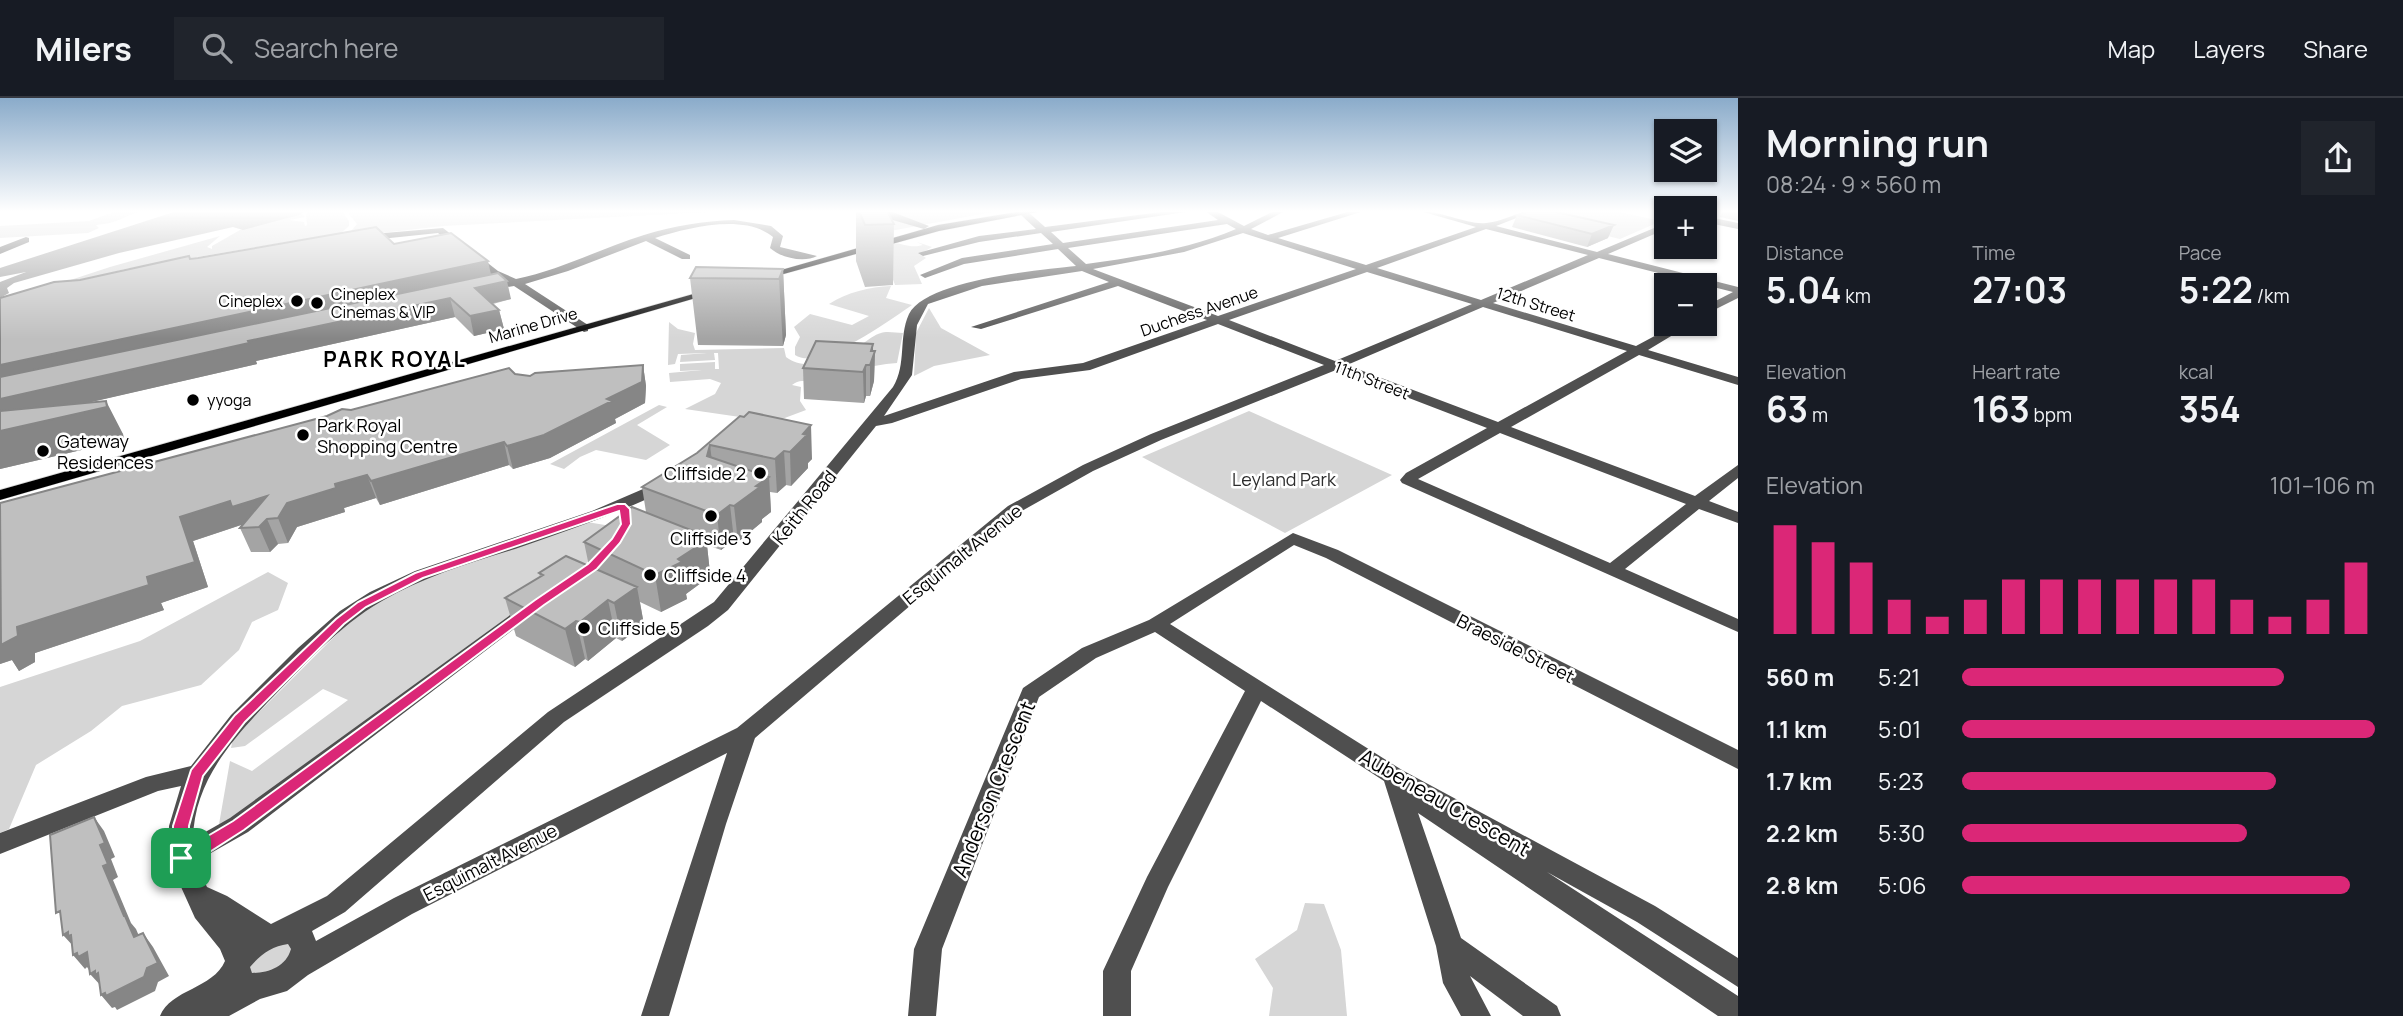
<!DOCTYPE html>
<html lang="en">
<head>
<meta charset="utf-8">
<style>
	body { margin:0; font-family:Manrope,sans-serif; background:#20242c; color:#f1f3f6; height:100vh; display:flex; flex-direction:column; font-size:26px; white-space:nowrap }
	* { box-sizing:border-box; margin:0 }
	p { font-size:23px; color:#9ea1a6 }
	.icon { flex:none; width:38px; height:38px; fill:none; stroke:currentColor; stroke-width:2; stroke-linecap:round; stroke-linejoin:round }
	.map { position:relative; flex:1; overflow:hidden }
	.drawer { display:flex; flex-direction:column; background:#171b24; width:665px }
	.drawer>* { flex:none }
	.buttons { position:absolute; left:1654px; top:21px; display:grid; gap:14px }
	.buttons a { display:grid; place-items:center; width:63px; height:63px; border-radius:0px; background:#171b24; box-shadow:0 2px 5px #0004; font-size:35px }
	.pin { position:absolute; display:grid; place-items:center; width:60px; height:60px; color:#fff; margin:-30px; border-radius:14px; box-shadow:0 4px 10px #0006 }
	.round { display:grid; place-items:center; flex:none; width:74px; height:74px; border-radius:0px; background:#20242c }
	.overview { display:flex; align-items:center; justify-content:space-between; height:119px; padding:0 28px }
	h1 { font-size:38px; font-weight:700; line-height:52px }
	.figures { display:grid; grid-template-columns:repeat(3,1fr); gap:10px; height:119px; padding:7px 28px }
	.figures div { display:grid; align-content:center }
	.figures b { font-size:35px; font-weight:700 }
	.figures small { font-size:19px; font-weight:400 }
	.figures p { font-size:19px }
	.chart { height:196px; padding:14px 28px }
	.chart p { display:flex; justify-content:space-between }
	.chart svg { width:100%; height:126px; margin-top:7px; stroke:#db2777; stroke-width:6 }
	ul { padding:0 28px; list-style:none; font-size:23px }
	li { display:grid; grid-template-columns:112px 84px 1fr; align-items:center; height:52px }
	li i { height:18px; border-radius:9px; background:#db2777 }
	header { display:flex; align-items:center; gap:42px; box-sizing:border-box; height:98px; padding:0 35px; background:#171b24; border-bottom:2px solid #363941 }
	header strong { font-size:33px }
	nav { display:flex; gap:38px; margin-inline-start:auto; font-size:24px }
	.search { width:490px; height:63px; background:#20242c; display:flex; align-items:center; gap:18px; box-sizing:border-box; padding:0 24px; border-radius:0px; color:#9ea1a6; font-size:26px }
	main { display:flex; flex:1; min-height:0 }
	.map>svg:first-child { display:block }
	.green { fill:#d6d6d6 }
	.water { fill:#9d9d9d }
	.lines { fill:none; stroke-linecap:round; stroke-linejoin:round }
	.stream { stroke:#9d9d9d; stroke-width:2 }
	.major-casing { stroke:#dbdbdb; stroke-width:1 }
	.minor { fill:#4f4f4f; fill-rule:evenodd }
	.major { fill:#000; fill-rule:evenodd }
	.wall { fill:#a4a4a4 }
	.shaded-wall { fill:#868686 }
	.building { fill:#bfbfbf; stroke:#868686; stroke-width:2 }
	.route { fill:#db2777; stroke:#fff; stroke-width:2; fill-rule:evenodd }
	.poi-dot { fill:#000; stroke:#fff; stroke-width:2.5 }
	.labels { text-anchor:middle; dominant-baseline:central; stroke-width:5; stroke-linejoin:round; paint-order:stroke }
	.far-poi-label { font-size:16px; fill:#000; stroke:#fff; text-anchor:start }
	.far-street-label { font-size:16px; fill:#000; stroke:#fff }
	.poi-label { font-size:18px; fill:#000; stroke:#fff; text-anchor:start }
	.park-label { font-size:18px; fill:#2d2d2d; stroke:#fff }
	.street-label { font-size:18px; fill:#000; stroke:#fff }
	.far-district-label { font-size:21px; font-weight:bold; letter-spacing:2px; fill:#000; stroke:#fff }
	.near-street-label { font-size:21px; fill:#000; stroke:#fff }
</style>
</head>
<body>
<header>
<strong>Milers</strong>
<div class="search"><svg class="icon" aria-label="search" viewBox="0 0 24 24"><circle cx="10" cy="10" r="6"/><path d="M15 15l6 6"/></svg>Search here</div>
<nav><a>Map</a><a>Layers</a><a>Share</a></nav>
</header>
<main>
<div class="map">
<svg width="1738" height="918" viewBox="0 0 1738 918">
	<rect width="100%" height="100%" fill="#fff"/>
	<path class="green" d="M 117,113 L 142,113 C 123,118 120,125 96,127 L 99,130 L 88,135 L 0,140 L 0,128 L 89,123 Z
		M 310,113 L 342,113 L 349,123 L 349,128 L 341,135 L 125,171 L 28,196 L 110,169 L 220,138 L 207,149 L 212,151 L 212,148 L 240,132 L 302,115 L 305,119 L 289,122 L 304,124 L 305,128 L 307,127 L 306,116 Z
		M 349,113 L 729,113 L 443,128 L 346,139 L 357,126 L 349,116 Z
		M 863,113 L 998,113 L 890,133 Z
		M 1548,113 L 1615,113 L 1661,123 L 1620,141 L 1557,126 Z
		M 917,144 L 932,149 L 920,156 L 926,160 L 914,168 L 922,186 L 895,187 L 887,165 L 889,145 C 902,144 909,151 923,147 Z
		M 891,188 L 886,200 L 912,207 C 890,222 820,274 795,257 L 795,249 L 800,239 L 794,229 L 810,216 L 852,227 L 869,218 L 829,206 C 848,194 869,189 891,188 Z
		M 929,210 L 941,230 L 990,257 L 934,268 L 914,278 L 916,235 Z
		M 669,224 L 678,231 L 695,235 L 693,246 L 695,252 L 784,250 L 786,259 C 808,276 840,259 862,246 C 867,243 875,236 881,235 C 887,233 896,235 903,235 L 897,265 C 868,267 842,276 813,282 C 805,284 799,281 792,287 L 801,289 L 800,303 L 806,312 L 774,324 L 685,311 L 715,296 L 721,285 L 710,281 L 670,284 L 669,275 L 702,272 L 680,273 L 680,266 L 715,264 L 715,271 L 719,271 L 718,255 L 714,255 L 715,262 L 680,264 L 681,257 L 707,255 L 678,256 L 675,266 L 668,267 Z
		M 659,307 L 667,309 L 637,327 L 670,347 L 646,362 L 596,352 L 580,359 L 564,371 L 550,366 Z
		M 1249,313 L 1392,377 L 1285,435 L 1142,359 Z
		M 587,424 L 611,428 L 596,458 L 218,732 L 230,663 L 252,673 L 348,602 L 323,591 L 245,648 L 231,650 L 233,640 L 355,518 L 418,481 Z
		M 268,474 L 288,485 L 278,512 L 252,524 L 239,552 L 201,587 L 122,608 L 91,633 L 36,667 L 9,731 L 0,735 L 0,589 L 140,543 Z
		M 1305,805 L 1324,806 L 1341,852 L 1347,918 L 1269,918 L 1273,890 L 1255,861 L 1297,832 Z
		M 280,837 L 300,853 L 264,885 L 241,866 Z"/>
	<path class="water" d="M 177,113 L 305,113 L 299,117 L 243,132 L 233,129 L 119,155 L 14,185 L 7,190 L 9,195 L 0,200 L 0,184 L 26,174 L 0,179 L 0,170 Z"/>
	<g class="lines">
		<path class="stream" d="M 433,113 L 463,113
			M 677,113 L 693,113"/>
		<defs>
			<path id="major" d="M 1023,113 L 1042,113 L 939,133 L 762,182 L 757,179 L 938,127 Z
				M 711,191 L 720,193 L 0,402 L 0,392 Z"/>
		</defs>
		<use href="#major" class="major-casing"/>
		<path class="minor" d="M 880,113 L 890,113 L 929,128 L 924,131 L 889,121 Z
			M 1022,113 L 1027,113 L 1045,129 L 1169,113 L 1192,113 L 1051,134 L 1063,145 L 1218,122 L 1205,113 L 1216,113 L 1244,128 L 1274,113 L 1285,113 L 1251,131 L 1268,137 L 1351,113 L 1364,113 L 1278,140 L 1366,167 L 1476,129 L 1420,113 C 1441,113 1468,127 1486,125 C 1503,124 1517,113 1534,113 L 1496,128 L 1597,154 L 1666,125 L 1666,131 L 1608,156 L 1738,189 L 1738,200 L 1704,217 L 1704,209 L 1733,194 L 1599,160 L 1493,205 L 1636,248 L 1677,226 L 1691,226 L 1648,252 L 1738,279 L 1738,287 L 1639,257 L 1511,329 L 1695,398 L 1738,367 L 1738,380 L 1709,403 L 1738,414 L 1738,425 L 1699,411 L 1625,471 L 1738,521 L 1738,534 L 1402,385 L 1400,382 L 1406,375 L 1487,330 L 1336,272 L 1161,342 L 1093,373 L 1020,414 L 755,640 L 726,726 L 669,918 L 641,918 L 727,655 L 412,816 L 308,877 L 287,893 L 260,901 L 229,918 L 160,918 C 171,891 213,891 225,863 L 220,851 L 195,820 L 168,760 L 169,728 L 181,688 L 158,693 L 0,756 L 0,735 L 146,679 L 191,668 L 231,617 L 298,550 L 340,513 L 370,494 L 415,473 L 592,413 L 657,385 L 669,385 L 671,388 L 669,391 C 619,415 567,433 515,451 C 470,465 423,479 382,503 C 337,529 303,569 267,605 C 230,644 194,685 193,741 L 230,720 L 524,507 L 531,505 L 540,511 L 248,734 L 195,764 L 207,789 L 227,798 L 271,826 L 327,798 L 548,614 L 714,504 L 893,289 C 907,266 898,240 909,216 C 926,182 1039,172 1076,168 L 1058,151 L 964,166 L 925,180 L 920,177 L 962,160 L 1053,146 L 1041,135 L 979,144 L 923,158 L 918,155 L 979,138 L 1036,131 L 1021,117 ZM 1227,126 L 1236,131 C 1189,151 1137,159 1086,166 L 1068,150 ZM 1486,131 L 1588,157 L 1481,202 L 1377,170 ZM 1243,135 L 1356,171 L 1218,218 L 1093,171 L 1184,154 ZM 1082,173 L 1109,184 L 971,229 L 981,231 L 1118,188 L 1207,222 L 1083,265 L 1014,274 L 884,318 L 912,277 L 917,227 L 928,206 L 982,188 ZM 1367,174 L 1472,206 L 1335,263 L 1229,222 ZM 1483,209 L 1627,253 L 1498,324 L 1347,267 ZM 1218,226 L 1324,267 L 1151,336 L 1083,367 L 1008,408 L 737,630 L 394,800 L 316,843 L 312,833 L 345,814 L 564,624 L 708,528 L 728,512 L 876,328 L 892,325 L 1021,281 L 1090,272 ZM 1500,335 L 1686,406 L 1610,465 L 1418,381 ZM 288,846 L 291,851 C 286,869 268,875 252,875 L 250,869 C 260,857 272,848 288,846 Z
			M 1704,118 L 1738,125 L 1738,131 L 1704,124 Z
			M 734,122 L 771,128 L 783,138 L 780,149 L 817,158 C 804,165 781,160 770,150 L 773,139 C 744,115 688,130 655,140 L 690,157 L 690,161 L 682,161 L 646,143 L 568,173 L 525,186 L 588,227 L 588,233 L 584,234 L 514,188 L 481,193 L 481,189 L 504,184 L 490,177 L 438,135 L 361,143 L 356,140 L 361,137 L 443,130 L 498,173 L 516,181 C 561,172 601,150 644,137 C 673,128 704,123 734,122 Z
			M 26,139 L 29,140 L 29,144 L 0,156 L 0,149 Z
			M 1293,435 L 1338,452 L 1738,652 L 1738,671 L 1326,460 L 1294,447 L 1170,526 L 1402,672 L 1655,808 L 1738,860 L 1738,889 L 1637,824 L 1547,774 L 1738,898 L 1738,918 L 1718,918 L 1418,715 L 1461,840 L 1557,908 L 1561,918 L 1523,918 L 1470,878 L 1491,918 L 1461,918 L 1443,885 L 1436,848 L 1384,683 L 1261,603 L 1168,789 L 1131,873 L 1131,918 L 1103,918 L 1103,873 L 1147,779 L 1245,593 L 1155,534 L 1096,560 L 1039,599 L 942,851 L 936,918 L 908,918 L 914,851 L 1023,590 L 1082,550 L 1149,522 Z"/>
		<use href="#major" class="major"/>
	</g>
	<path class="wall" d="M 856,113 L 887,113 L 894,126 L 893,187 L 865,189 L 856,163 Z
		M 1723,113 L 1738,113 L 1738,123 L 1720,119 Z
		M 1517,117 L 1608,140 L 1587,149 L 1512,129 Z
		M 394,146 L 491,177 L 511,201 L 493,206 L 499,212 L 504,231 L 474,238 L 455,219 L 256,263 L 257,266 L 86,305 L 123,336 L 124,342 L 0,371 L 0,301 L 80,182 L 190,161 Z
		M 783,171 L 786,237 L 783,248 L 698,247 L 690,180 Z
		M 873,246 L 873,253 L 875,253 L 874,283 L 870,298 L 866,298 L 864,305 L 804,301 L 803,270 Z
		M 643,267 L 646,288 L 645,305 L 615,321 L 616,325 L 550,360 L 513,371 L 509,367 L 380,407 L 376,400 L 344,410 L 345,414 L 297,429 L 288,445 L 278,446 L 270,454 L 251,454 L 240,430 L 241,427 L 193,443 L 208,489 L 161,505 L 164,512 L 35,555 L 35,564 L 19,573 L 12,562 L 0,566 L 0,405 L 351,312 L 515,276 L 530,278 Z
		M 740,318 L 812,361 L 808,365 L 808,370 L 791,388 L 786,387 L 777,395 L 770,394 L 771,414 L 762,421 L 762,424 L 738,444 L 734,442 L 721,452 L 707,447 L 710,475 L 705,479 L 705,482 L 686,496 L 687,501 L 661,514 L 640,504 L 644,527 L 622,543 L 616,540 L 588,563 L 585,561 L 575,569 L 516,538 L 505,500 L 540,479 L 539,475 L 589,468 L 584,444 L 646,414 L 642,389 L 697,355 Z"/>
	<path class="shaded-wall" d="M 1614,127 L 1608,140 L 1587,149 L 1592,136 Z
		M 488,163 L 492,181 L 0,290 L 0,267 Z
		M 783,171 L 786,237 L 783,248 L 779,181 Z
		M 507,183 L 511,201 L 480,208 L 475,190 Z
		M 450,200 L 455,219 L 256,263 L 257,266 L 0,325 L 0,301 L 248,243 Z
		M 499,212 L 504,231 L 474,238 L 470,218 Z
		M 873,246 L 873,258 L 875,253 L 874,283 L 870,298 L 870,267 L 871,253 Z
		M 643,267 L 646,288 L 645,305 L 615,321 L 616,325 L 550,360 L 513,371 L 507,348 L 607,301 Z
		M 866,267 L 866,298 L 864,305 L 863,274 Z
		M 106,303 L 123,336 L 124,342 L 0,371 L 0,333 Z
		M 811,327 L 812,361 L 808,365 L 808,370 L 791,388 L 790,354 L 803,336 Z
		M 504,344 L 509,367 L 380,407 L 371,383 Z
		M 710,347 L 714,380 L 707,358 Z
		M 784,353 L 786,387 L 777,395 L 775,361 Z
		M 367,377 L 376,400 L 344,410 L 345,414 L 297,429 L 288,445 L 278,420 L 287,405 L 335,386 Z
		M 769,379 L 771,414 L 762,421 L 762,424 L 738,444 L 734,408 L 756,388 Z
		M 267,398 L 267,421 L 278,446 L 270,454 L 259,429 L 242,430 L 241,427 L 193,443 L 208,489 L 161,505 L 164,512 L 35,555 L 35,564 L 19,573 L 12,562 L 0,566 L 0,534 L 17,529 L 147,479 L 180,419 L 230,403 Z
		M 730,407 L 734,442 L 721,452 L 717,417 Z
		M 706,438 L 710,475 L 705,479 L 705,482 L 686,496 L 687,501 L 661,514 L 655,477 L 678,461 Z
		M 637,489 L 644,527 L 622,543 L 614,505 Z
		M 608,502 L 616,540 L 588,563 L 580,524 Z
		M 576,523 L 585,561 L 575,569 L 565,531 Z
		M 94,719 L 104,733 L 115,759 L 111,761 L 118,779 L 113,782 L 131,825 L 136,831 L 145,852 L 134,839 L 124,818 L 103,768 L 100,747 Z
		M 68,834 L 70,837 L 75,850 L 63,837 Z
		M 143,835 L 153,849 L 169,878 L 158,884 L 155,893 L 117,912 L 115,909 L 112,910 L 101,897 Z
		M 87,854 L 89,872 L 87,869 L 85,871 L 73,857 L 77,855 Z
		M 95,873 L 98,875 L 102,889 L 90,876 Z"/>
	<path class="building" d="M 859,113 L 887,113 L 894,126 L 865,127 Z
		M 1529,113 L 1552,113 L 1614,127 L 1592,136 L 1517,117 Z
		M 376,129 L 394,146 L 451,135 L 488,163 L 0,267 L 0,200 L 54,184 L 80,182 L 189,158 L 190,161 L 198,160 Z
		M 696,169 L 783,171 L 779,181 L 690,180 Z
		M 498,175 L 507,183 L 475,190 L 499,212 L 470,218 L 450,200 L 248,243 L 249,245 L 0,301 L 0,279 Z
		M 816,243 L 873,246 L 871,253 L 875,253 L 870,267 L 866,267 L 863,274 L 803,270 Z
		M 643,267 L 642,284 L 607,301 L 612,303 L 544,337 L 507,348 L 504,344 L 371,383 L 367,377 L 335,386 L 336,390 L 287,405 L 278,420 L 267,421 L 259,429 L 240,430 L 267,398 L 232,409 L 230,403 L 180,419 L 195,464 L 147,479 L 149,487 L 17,529 L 18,538 L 1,547 L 0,405 L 327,318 L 342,311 L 351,312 L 509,270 L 515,276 L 530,278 L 535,275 Z
		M 106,303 L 107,309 L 0,333 L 0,313 Z
		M 749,314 L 811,327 L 803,336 L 807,337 L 790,354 L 784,353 L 775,361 L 710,347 L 707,358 L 769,379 L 756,388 L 760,389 L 734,408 L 730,407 L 717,417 L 642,389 L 697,355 L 740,318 L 744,319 Z
		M 632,409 L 706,438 L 697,444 L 701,446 L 678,461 L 682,464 L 655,477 L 584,444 Z
		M 566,458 L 637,489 L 614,505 L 608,502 L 580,524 L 576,523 L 565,531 L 505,500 L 543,477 L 539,475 Z
		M 94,719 L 105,745 L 100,747 L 108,766 L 103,768 L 124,818 L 125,818 L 134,839 L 143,835 L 158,865 L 147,870 L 144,879 L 106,898 L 105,895 L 101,897 L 98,875 L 95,877 L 95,873 L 90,876 L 87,854 L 78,859 L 77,855 L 73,857 L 71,837 L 68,838 L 68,834 L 63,837 L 60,813 L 56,815 L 50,737 Z"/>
	<linearGradient id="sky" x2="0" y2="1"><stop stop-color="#8aabca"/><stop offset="0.47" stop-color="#fff"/><stop offset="1" stop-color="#fff" stop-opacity="0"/></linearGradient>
	<rect width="1738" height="241" fill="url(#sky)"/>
	<path class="route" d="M 617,406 L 625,406 L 630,411 L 631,426 L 620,445 L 597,471 L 544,507 L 244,732 L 208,755 L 181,767 L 175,765 L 173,760 L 173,728 L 191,672 L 235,617 L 336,521 L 358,504 L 415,475 ZM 619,413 L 621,426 L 612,441 L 588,466 L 535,502 L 233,723 L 189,749 L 189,728 L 203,678 L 245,624 L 344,526 L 366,509 L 423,480 Z"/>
	<g class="poi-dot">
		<circle cx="297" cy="203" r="7"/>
		<circle cx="317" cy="205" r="7"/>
		<circle cx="193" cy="302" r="7"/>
		<circle cx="303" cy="337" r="7"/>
		<circle cx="43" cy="353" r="7"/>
		<circle cx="760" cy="375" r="7"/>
		<circle cx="711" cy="418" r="7"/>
		<circle cx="650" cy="477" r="7"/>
		<circle cx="584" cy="530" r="7"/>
	</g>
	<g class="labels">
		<g class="far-poi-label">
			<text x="331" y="196">Cineplex<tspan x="331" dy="18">Cinemas &amp; VIP</tspan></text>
			<text x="283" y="203" text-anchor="end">Cineplex</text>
			<text x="207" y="302">yyoga</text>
		</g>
		<g class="far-street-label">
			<text transform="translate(1536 206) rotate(17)">12th Street</text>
			<text transform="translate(1199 213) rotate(-19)">Duchess Avenue</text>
			<text transform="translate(533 227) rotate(-16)">Marine Drive</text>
			<text transform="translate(1372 282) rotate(21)">11th Street</text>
		</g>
		<g class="poi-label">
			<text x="317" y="327">Park Royal<tspan x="317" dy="21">Shopping Centre</tspan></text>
			<text x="57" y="343">Gateway<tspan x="57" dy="21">Residences</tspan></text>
			<text x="746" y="375" text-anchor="end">Cliffside 2</text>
			<text x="711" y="440" text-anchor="middle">Cliffside 3</text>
			<text x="664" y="477">Cliffside 4</text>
			<text x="598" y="530">Cliffside 5</text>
		</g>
		<g class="park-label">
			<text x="1284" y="381">Leyland Park</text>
		</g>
		<g class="street-label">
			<text transform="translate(804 409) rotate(-51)">Keith Road</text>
			<text transform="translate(962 456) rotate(-39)">Esquimalt Avenue</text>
			<text transform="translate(1516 550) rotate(27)">Braeside Street</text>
			<text transform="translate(490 764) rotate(-27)">Esquimalt Avenue</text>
		</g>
		<g class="far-district-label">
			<text x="395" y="261">PARK ROYAL</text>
		</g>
		<g class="near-street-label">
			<text transform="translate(993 691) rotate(-68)">Anderson Crescent</text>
			<text transform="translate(1445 704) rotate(30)">Aubeneau Crescent</text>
		</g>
	</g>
</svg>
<div class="buttons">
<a><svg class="icon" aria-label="layers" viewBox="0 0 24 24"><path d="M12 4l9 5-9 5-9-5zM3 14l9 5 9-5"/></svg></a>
<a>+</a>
<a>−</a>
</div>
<div class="pin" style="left:181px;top:760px;background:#1e9e55"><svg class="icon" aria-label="arrive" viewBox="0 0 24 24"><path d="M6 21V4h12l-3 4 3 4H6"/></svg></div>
</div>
<section class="drawer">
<div class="overview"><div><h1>Morning run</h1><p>08:24 · 9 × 560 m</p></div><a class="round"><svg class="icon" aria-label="share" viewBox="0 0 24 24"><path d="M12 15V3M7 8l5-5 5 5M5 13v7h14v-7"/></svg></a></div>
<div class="figures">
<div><p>Distance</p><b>5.04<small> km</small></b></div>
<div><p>Time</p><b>27:03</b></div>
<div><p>Pace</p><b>5:22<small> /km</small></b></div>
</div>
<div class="figures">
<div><p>Elevation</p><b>63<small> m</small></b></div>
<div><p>Heart rate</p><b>163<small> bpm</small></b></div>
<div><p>kcal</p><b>354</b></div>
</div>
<div class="chart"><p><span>Elevation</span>101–106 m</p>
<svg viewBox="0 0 160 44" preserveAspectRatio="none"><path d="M5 44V6M15 44V12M25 44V19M35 44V32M45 44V38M55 44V32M65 44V25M75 44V25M85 44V25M95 44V25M105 44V25M115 44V25M125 44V32M135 44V38M145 44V32M155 44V19"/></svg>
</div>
<ul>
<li><b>560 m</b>5:21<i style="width:78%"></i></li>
<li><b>1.1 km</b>5:01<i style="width:100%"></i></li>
<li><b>1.7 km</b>5:23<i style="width:76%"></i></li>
<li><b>2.2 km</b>5:30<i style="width:69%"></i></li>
<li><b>2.8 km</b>5:06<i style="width:94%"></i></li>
</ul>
</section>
</main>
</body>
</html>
